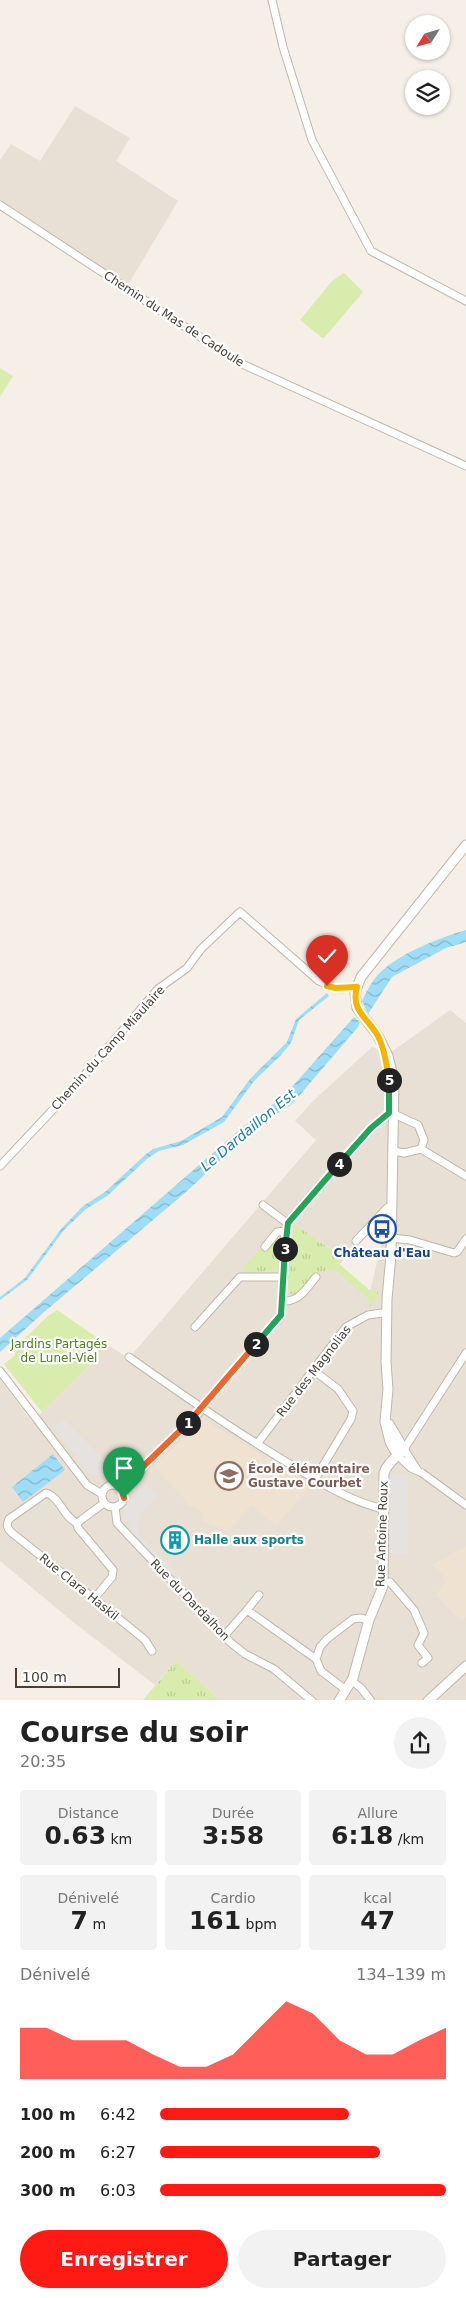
<!DOCTYPE html>
<html lang="fr">
<head>
<meta charset="utf-8">
<style>
	body { margin:0; font-family:"DejaVu Sans",sans-serif; background:#f2f2f2; color:#222; height:100vh; display:flex; flex-direction:column; font-size:19px; white-space:nowrap }
	* { box-sizing:border-box; margin:0 }
	p { font-size:16px; color:#767676 }
	.icon { flex:none; width:28px; height:28px; fill:none; stroke:currentColor; stroke-width:2; stroke-linecap:round; stroke-linejoin:round }
	.map { position:relative; height:1700px; overflow:hidden }
	.sheet { display:flex; flex-direction:column; background:#fff; flex:1 }
	.sheet>* { flex:none }
	.needle { width:32px; rotate:233deg }
	.buttons { position:absolute; left:405px; top:15px; display:grid; gap:10px }
	.buttons a { display:grid; place-items:center; width:45px; height:45px; border-radius:50%; background:#fff; box-shadow:0 1px 4px #0004; font-size:25px }
	.scale { position:absolute; left:15px; bottom:12px; width:105px; box-sizing:border-box; padding-left:5px; border:2px solid #493f35; border-top:0; font-size:14px; line-height:18px; white-space:nowrap; color:#493f35; -webkit-text-stroke:4px #fff; paint-order:stroke }
	.pin { position:absolute; display:grid; place-items:center; width:42px; height:42px; color:#fff; margin:-51px -21px; border-radius:50% 50% 50% 0; rotate:-45deg; box-shadow:0 0 5px #0007 }
	.pin .icon { rotate:45deg }
	.km { position:absolute; width:25px; height:25px; margin:-12px; border-radius:50%; background:#222; color:#fff; font-size:14px; line-height:25px; text-align:center }
	.round { display:grid; place-items:center; flex:none; width:52px; height:52px; border-radius:26px; background:#f2f2f2 }
	.head { display:flex; align-items:center; justify-content:space-between; height:85px; padding:0 20px }
	h1 { font-size:28px; font-weight:600; line-height:38px }
	.figures { display:grid; grid-template-columns:repeat(3,1fr); gap:8px; height:85px; padding:5px 20px }
	.figures div { display:grid; align-content:center; border-radius:5px; background:#f2f2f2; text-align:center }
	.figures b { font-size:25px; font-weight:600 }
	.figures small { font-size:14px; font-weight:400 }
	.figures p { font-size:14px }
	.chart { height:140px; padding:10px 20px }
	.chart p { display:flex; justify-content:space-between }
	.chart svg { width:100%; height:90px; margin-top:5px; fill:#ff1b14; opacity:.7 }
	.button { display:flex; gap:10px; margin-top:auto; padding:10px 20px }
	.button a { flex:1; height:58px; border-radius:30px; background:#ff1b14; color:#fff; font-size:20px; font-weight:600; line-height:58px; text-align:center }
	.button a+a { background:#f2f2f2; color:#222 }
	ul { padding:0 20px; list-style:none; font-size:16px }
	li { display:grid; grid-template-columns:80px 60px 1fr; align-items:center; height:38px }
	li i { height:12px; border-radius:6px; background:#ff1b14 }
	.map>svg:first-child { display:block }
	.residential { fill:#e9e0d5; fill-rule:evenodd }
	.education { fill:#efe2d0 }
	.park { fill:url(#park-tufts) }
	.garden { fill:#d7ecad }
	.parking { fill:#e6e2df }
	.water { fill:url(#water-waves) }
	.lines { fill:none; stroke-linecap:round; stroke-linejoin:round }
	.minor-casing { stroke:#c1b6a9; stroke-width:9 }
	.tertiary-casing { stroke:#c1b6a9; stroke-width:11 }
	.minor { stroke:#fff; stroke-width:7 }
	.tertiary { stroke:#fff; stroke-width:9 }
	.split-1-casing { stroke:#fff; stroke-width:10 }
	.split-2-casing { stroke:#fff; stroke-width:10 }
	.split-3-casing { stroke:#fff; stroke-width:10 }
	.split-4-casing { stroke:#fff; stroke-width:10 }
	.split-5-casing { stroke:#fff; stroke-width:10 }
	.split-6-casing { stroke:#fff; stroke-width:10 }
	.split-7-casing { stroke:#fff; stroke-width:10 }
	.split-1 { stroke:#f0652b; stroke-width:6 }
	.split-2 { stroke:#f0652b; stroke-width:6 }
	.split-3 { stroke:#22a559; stroke-width:6 }
	.split-4 { stroke:#22a559; stroke-width:6 }
	.split-5 { stroke:#22a559; stroke-width:6 }
	.split-6 { stroke:#f5b400; stroke-width:6 }
	.split-7 { stroke:#f5b400; stroke-width:6 }
	.labels { text-anchor:middle; dominant-baseline:central; stroke-width:4.5; stroke-linejoin:round; paint-order:stroke }
	.street-label { font-size:12px; fill:#493f35; stroke:#fff }
	.transit-label { font-size:12px; font-weight:bold; fill:#164399; stroke:#fff }
	.park-label { font-size:12px; fill:#517f23; stroke:#fff }
	.education-label { font-size:12px; font-weight:bold; fill:#785e54; stroke:#fff; text-anchor:start }
	.culture-label { font-size:12px; font-weight:bold; fill:#0d838f; stroke:#fff; text-anchor:start }
	.water-label { font-size:14px; font-style:italic; fill:#227ca4; stroke:#fff }
</style>
</head>
<body>
<div class="map">
<svg width="466" height="1701" viewBox="0 0 466 1701">
	<defs>
		<pattern id="park-tufts" width="24" height="20" patternUnits="userSpaceOnUse" patternTransform="scale(1.25)"><rect width="24" height="20" fill="#d7ecad"/><path d="M3 7l-1-3M5 7V3M7 7l1-3M15 17l-1-3M17 17v-4M19 17l1-3" fill="none" stroke="#bacb95"/></pattern>
		<pattern id="water-waves" width="16" height="10" patternUnits="userSpaceOnUse" patternTransform="scale(1.25)"><rect width="16" height="10" fill="#9fddf6"/><path d="M0 5q4-4 8 0t8 0" fill="none" stroke="#84b5c8"/></pattern>
	</defs>
	<rect width="100%" height="100%" fill="#f5efe7"/>
	<path class="residential" d="M 75,106 L 130,138 L 116,161 L 178,201 L 128,285 L 0,202 L 0,160 L 11,144 L 40,161 Z
		M 450,1010 L 466,1023 L 466,1700 L 220,1700 L 176,1661 L 155,1685 L 73,1622 L 0,1561 L 0,1379 L 32,1422 L 109,1346 L 129,1358 L 316,1140 L 295,1121 L 313,1101 L 372,1047 L 390,1053 ZM 374,1225 L 380,1225 L 381,1246 L 370,1291 L 339,1264 Z"/>
	<path class="education" d="M 203,1419 L 311,1486 L 276,1525 L 251,1505 L 227,1532 L 220,1527 L 211,1525 L 203,1520 L 200,1509 L 188,1505 L 185,1499 L 154,1467 Z
		M 466,1546 L 466,1617 L 462,1621 L 436,1595 L 446,1582 L 442,1579 L 445,1576 L 432,1565 Z"/>
	<path class="park" d="M 293,1223 L 344,1259 L 339,1264 L 371,1291 L 378,1291 L 377,1298 L 370,1307 L 368,1298 L 335,1270 L 318,1272 L 298,1294 C 294,1295 290,1295 288,1291 C 284,1284 289,1237 290,1227 Z
		M 281,1234 L 278,1271 L 244,1272 L 244,1267 L 262,1246 Z
		M 176,1661 L 220,1700 L 143,1700 Z"/>
	<path class="garden" d="M 344,273 L 363,292 L 324,338 L 321,337 L 300,320 L 332,281 Z
		M 0,368 L 13,376 L 0,397 Z
		M 57,1310 L 109,1346 L 42,1412 L 4,1364 L 15,1355 L 15,1348 L 48,1316 Z"/>
	<path class="parking" d="M 64,1420 L 104,1460 L 114,1451 L 128,1465 L 121,1472 L 110,1476 L 90,1474 L 54,1428 Z
		M 390,1475 L 408,1475 L 408,1554 L 390,1554 Z
		M 146,1484 L 158,1496 L 141,1513 L 137,1528 L 141,1537 L 182,1579 L 178,1583 L 136,1540 L 132,1533 L 131,1522 L 120,1519 L 125,1506 Z"/>
	<path class="water" d="M 466,930 L 466,942 L 446,948 L 392,977 L 368,1014 L 362,1001 C 367,990 374,977 384,969 C 404,952 441,937 466,930 Z
		M 327,993 L 329,996 L 299,1020 L 291,1043 L 281,1055 L 254,1081 L 224,1122 L 183,1145 L 159,1151 L 148,1158 L 107,1196 L 86,1209 L 64,1230 L 27,1280 L 0,1300 L 0,1297 L 24,1279 L 62,1228 L 83,1206 L 105,1192 L 145,1155 L 153,1149 L 181,1141 L 222,1117 L 250,1079 L 287,1042 L 296,1019 Z
		M 354,1017 L 360,1022 L 358,1027 L 293,1103 L 251,1132 L 186,1192 L 43,1313 L 0,1352 L 0,1338 L 244,1126 L 283,1097 Z
		M 53,1454 L 65,1470 L 23,1502 L 12,1487 Z"/>
	<g class="lines">
		<defs>
			<path id="minor" d="M 272,0 L 283,47 L 312,140 L 371,251 L 466,301
				M 0,205 L 240,363 L 466,466
				M 421,1149 L 466,1176
				M 393,1151 L 404,1153 L 421,1149 L 424,1140 L 418,1125 L 394,1114
				M 0,1166 L 75,1086 L 158,989 L 187,968 L 201,949 L 240,912 L 319,981 L 335,988 L 357,987
				M 263,1205 L 287,1223
				M 391,1238 L 410,1240 L 454,1253 L 457,1252 L 466,1239
				M 356,1241 L 387,1208
				M 265,1247 L 277,1232 L 285,1231
				M 283,1301 C 299,1302 306,1289 316,1277
				M 195,1327 L 240,1277 L 284,1277
				M 129,1357 C 181,1394 233,1430 288,1463 C 318,1481 350,1502 384,1509
				M 313,1370 L 338,1389 L 353,1411 L 351,1419 L 315,1479
				M 0,1371 L 87,1485 L 102,1494
				M 257,1444 L 346,1327 L 368,1315 L 382,1313
				M 398,1456 L 411,1468 L 422,1473 L 466,1505
				M 418,1471 L 404,1449 L 466,1353
				M102 1496a11 11 0 1 1 22 0a11 11 0 1 1-22 0Z
				M 121,1489 L 200,1412 L 208,1399 L 281,1315 L 285,1231 L 287,1223 L 371,1128 L 389,1113
				M 115,1507 L 117,1523 L 128,1535 L 230,1642 L 245,1654 L 274,1669 L 312,1701
				M 77,1523 C 64,1518 60,1497 46,1493 L 9,1519 C 6,1525 7,1528 11,1532 L 128,1626 L 145,1640 L 152,1651
				M 77,1523 L 78,1528 L 113,1570 L 112,1577 L 98,1594 L 90,1595
				M 77,1523 L 104,1503
				M 390,1582 L 414,1610 L 424,1633 L 418,1645 L 428,1658 L 422,1663
				M 247,1610 L 259,1595
				M 225,1635 L 247,1610 L 316,1659
				M 316,1659 L 320,1647 L 327,1639 L 353,1619 L 360,1618 L 369,1620
				M 316,1659 L 321,1671 L 346,1690
				M 352,1681 L 361,1688 L 371,1701"/>
			<path id="tertiary" d="M 398,1456 L 390,1442 L 385,1422 L 388,1389 L 386,1362 L 387,1299 L 391,1255 L 394,1081 L 388,1056 L 378,1036 L 357,1008 L 355,993 L 361,977 L 466,845
				M 339,1701 L 353,1678 L 369,1620 L 383,1586 L 384,1473 C 387,1463 397,1457 404,1449 L 389,1424
				M 428,1701 L 466,1666"/>
		</defs>
		<use href="#minor" class="minor-casing"/>
		<use href="#tertiary" class="tertiary-casing"/>
		<use href="#minor" class="minor"/>
		<use href="#tertiary" class="tertiary"/>
	</g>
	<g class="lines">
		<defs>
			<path id="split-1" d="M 124,1498 L 121,1488 L 188,1423"/>
			<path id="split-2" d="M 188,1423 L 256,1344"/>
			<path id="split-3" d="M 256,1344 L 281,1315 L 285,1249"/>
			<path id="split-4" d="M 285,1249 L 288,1223 L 339,1164"/>
			<path id="split-5" d="M 339,1164 L 371,1128 L 389,1113 L 389,1080"/>
			<path id="split-6" d="M 355,987 L 357,987 C 350,1012 369,1018 379,1038 C 385,1051 387,1066 389,1080"/>
			<path id="split-7" d="M 327,986 L 335,988 L 355,987"/>
		</defs>
		<use href="#split-1" class="split-1-casing"/>
		<use href="#split-2" class="split-2-casing"/>
		<use href="#split-3" class="split-3-casing"/>
		<use href="#split-4" class="split-4-casing"/>
		<use href="#split-5" class="split-5-casing"/>
		<use href="#split-6" class="split-6-casing"/>
		<use href="#split-7" class="split-7-casing"/>
		<use href="#split-1" class="split-1"/>
		<use href="#split-2" class="split-2"/>
		<use href="#split-3" class="split-3"/>
		<use href="#split-4" class="split-4"/>
		<use href="#split-5" class="split-5"/>
		<use href="#split-6" class="split-6"/>
		<use href="#split-7" class="split-7"/>
	</g>
	<defs>
		<symbol id="bus-ring" viewBox="-11 -11 22 22"><circle r="9.5" fill="#fff" stroke="#1a4fb4" stroke-width="1.5"/><path d="M-5-6H5V4H4V6H2V4H-2V6H-4V4H-5ZM-3.5-4V0h7V-4ZM-3.5 1.2v1.5H-2V1.2ZM2 1.2v1.5H3.5V1.2Z" fill="#1a4fb4"/></symbol>
		<symbol id="school-ring" viewBox="-11 -11 22 22"><circle r="9.5" fill="#fff" stroke="#8d6e63" stroke-width="1.5"/><path d="M0-5L7-2L0 1L-7-2ZM-4 1L0 2.5L4 1V4Q0 6-4 4Z" fill="#8d6e63"/></symbol>
		<symbol id="building-ring" viewBox="-11 -11 22 22"><circle r="9.5" fill="#fff" stroke="#0f9aa8" stroke-width="1.5"/><path d="M-4-6H4V6H1V3H-1V6H-4ZM-2.5-4.3h1.7v1.8h-1.7ZM.8-4.3h1.7v1.8H.8ZM-2.5-1h1.7V.8h-1.7ZM.8-1h1.7V.8H.8Z" fill="#0f9aa8"/></symbol>
	</defs>
	<g fill-rule="evenodd">
		<use href="#bus-ring" x="366" y="1213" width="32" height="32"/>
		<use href="#school-ring" x="213" y="1460" width="32" height="32"/>
		<use href="#building-ring" x="159" y="1524" width="32" height="32"/>
	</g>
	<g class="labels">
		<g class="street-label">
			<text transform="translate(174 319) rotate(33)">Chemin du Mas de Cadoule</text>
			<text transform="translate(108 1048) rotate(-48)">Chemin du Camp Miaulaire</text>
			<text transform="translate(314 1371) rotate(-52)">Rue des Magnolias</text>
			<text transform="translate(382 1534) rotate(-88)">Rue Antoine Roux</text>
			<text transform="translate(79 1587) rotate(39)">Rue Clara Haskil</text>
			<text transform="translate(190 1600) rotate(46)">Rue du Dardalhon</text>
		</g>
		<g class="transit-label">
			<text x="382" y="1253">Château d'Eau</text>
		</g>
		<g class="park-label">
			<text x="59" y="1344">Jardins Partagés<tspan x="59" dy="14">de Lunel-Viel</tspan></text>
		</g>
		<g class="education-label">
			<text x="248" y="1469">École élémentaire<tspan x="248" dy="14">Gustave Courbet</tspan></text>
		</g>
		<g class="culture-label">
			<text x="194" y="1540">Halle aux sports</text>
		</g>
		<g class="water-label">
			<text transform="translate(248 1130) rotate(-40)">Le Dardaillon Est</text>
		</g>
	</g>
</svg>
<div class="buttons">
<a><svg class="needle" viewBox="-14 -14 28 28"><path d="M0-13l5 13h-10z" fill="#e53935"/><path d="M0 13l5-13h-10z" fill="#767676"/></svg></a>
<a><svg class="icon" aria-label="layers" viewBox="0 0 24 24"><path d="M12 4l9 5-9 5-9-5zM3 14l9 5 9-5"/></svg></a>
</div>
<div class="scale">100 m</div>
<div class="pin" style="left:124px;top:1498px;background:#1e9e55"><svg class="icon" aria-label="arrive" viewBox="0 0 24 24"><path d="M6 21V4h12l-3 4 3 4H6"/></svg></div>
<div class="pin" style="left:327px;top:986px;background:#d93025"><svg class="icon" aria-label="check" viewBox="0 0 24 24"><path d="M5 12l5 5 9-10"/></svg></div>
<b class="km" style="left:188px;top:1423px">1</b>
<b class="km" style="left:256px;top:1344px">2</b>
<b class="km" style="left:285px;top:1249px">3</b>
<b class="km" style="left:339px;top:1164px">4</b>
<b class="km" style="left:389px;top:1080px">5</b>
</div>
<section class="sheet">
<div class="head"><div><h1>Course du soir</h1><p>20:35</p></div><a class="round"><svg class="icon" aria-label="share" viewBox="0 0 24 24"><path d="M12 15V3M7 8l5-5 5 5M5 13v7h14v-7"/></svg></a></div>
<div class="figures">
<div><p>Distance</p><b>0.63<small> km</small></b></div>
<div><p>Durée</p><b>3:58</b></div>
<div><p>Allure</p><b>6:18<small> /km</small></b></div>
</div>
<div class="figures">
<div><p>Dénivelé</p><b>7<small> m</small></b></div>
<div><p>Cardio</p><b>161<small> bpm</small></b></div>
<div><p>kcal</p><b>47</b></div>
</div>
<div class="chart"><p><span>Dénivelé</span>134–139 m</p>
<svg viewBox="0 0 160 44" preserveAspectRatio="none"><path d="M0 44V19L10 19L20 25L30 25L40 25L50 32L60 38L70 38L80 32L90 19L100 6L110 12L120 25L130 32L140 32L150 25L160 19V44z"/></svg>
</div>
<ul>
<li><b>100 m</b>6:42<i style="width:66%"></i></li>
<li><b>200 m</b>6:27<i style="width:77%"></i></li>
<li><b>300 m</b>6:03<i style="width:100%"></i></li>
</ul>
<div class="button"><a>Enregistrer</a><a>Partager</a></div>
</section>
</body>
</html>
